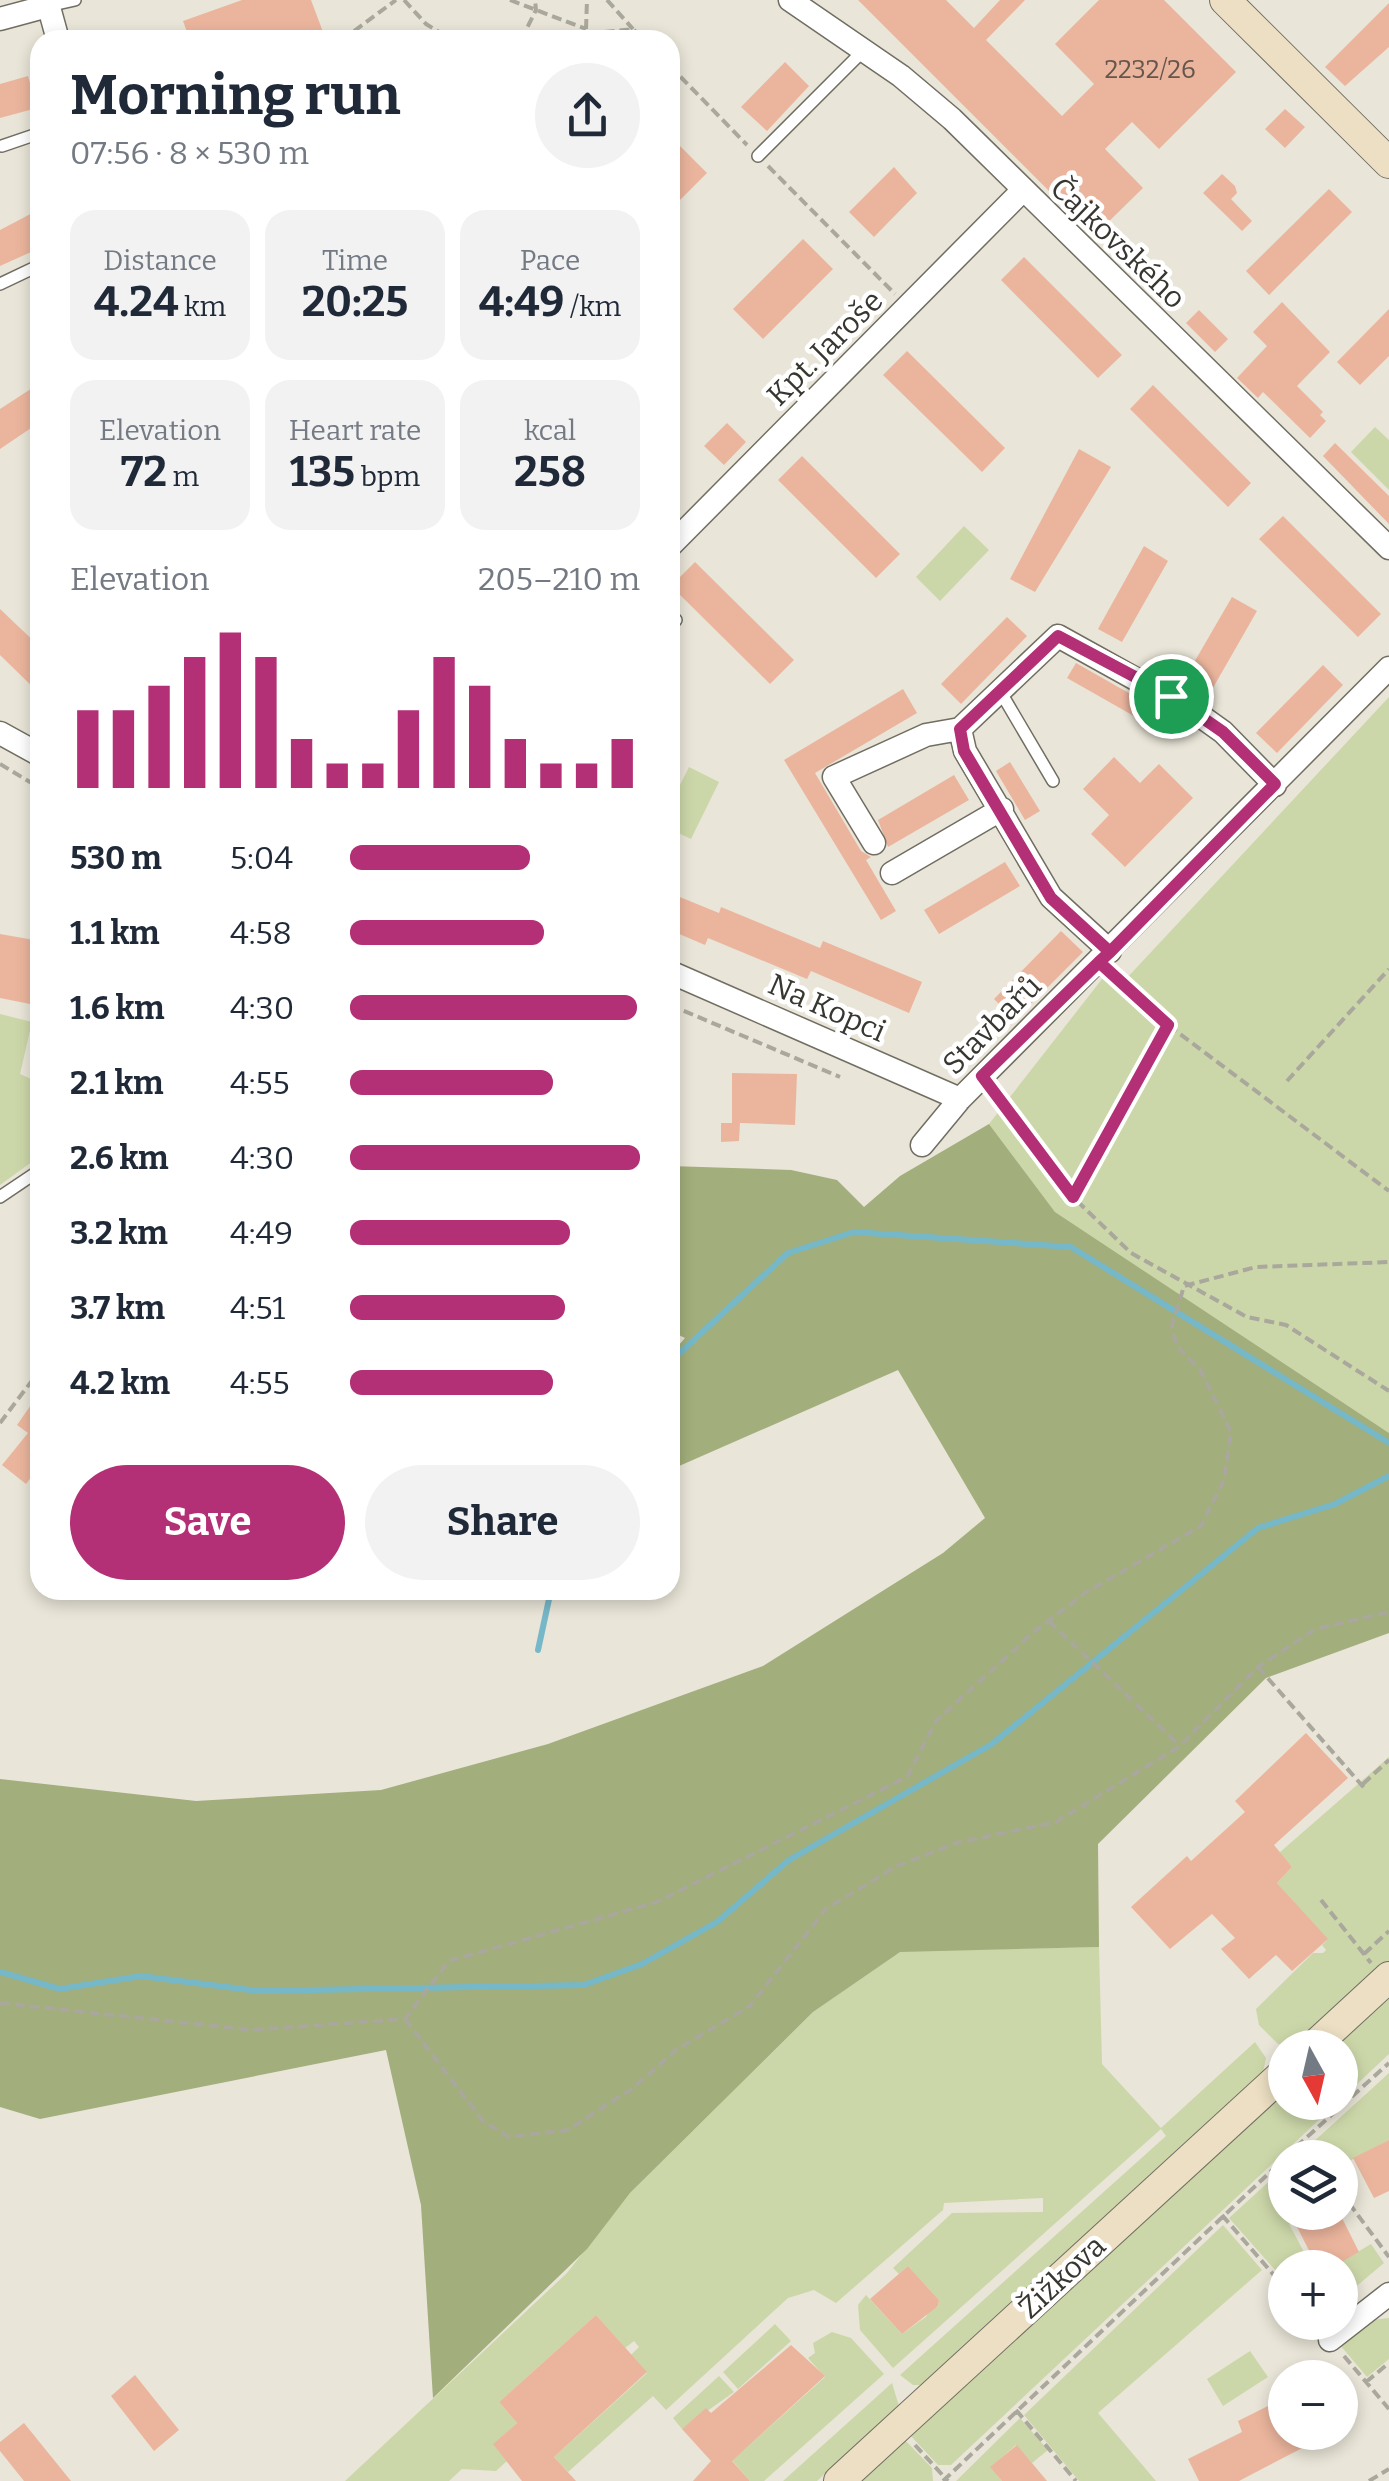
<!DOCTYPE html>
<html lang="en">
<head>
<meta charset="utf-8">
<style>
	body { margin:0; font-family:Bitter,serif; background:#f2f2f3; color:#1f2937; height:100vh; display:flex; flex-direction:column; font-size:38px; white-space:nowrap }
	* { box-sizing:border-box; margin:0 }
	p { font-size:32px; color:#747a83 }
	.icon { flex:none; width:55px; height:55px; fill:none; stroke:currentColor; stroke-width:2; stroke-linecap:round; stroke-linejoin:round }
	.map { position:relative; flex:1; overflow:hidden }
	.details { position:absolute; left:30px; top:30px; width:650px; height:1570px; display:flex; flex-direction:column; background:#fff; border-radius:30px; box-shadow:0 5px 15px #0003 }
	.details>* { flex:none }
	.needle { width:65px; rotate:172deg }
	.fabs { position:absolute; left:1268px; top:2030px; display:grid; gap:20px }
	.fabs a { display:grid; place-items:center; width:90px; height:90px; border-radius:50%; background:#fff; box-shadow:0 5px 15px #0003; font-size:50px }
	.pin { position:absolute; display:grid; place-items:center; width:85px; height:85px; color:#fff; margin:-42px; border:5px solid #fff; border-radius:50%; box-shadow:0 2px 10px #0007 }
	.round { display:grid; place-items:center; flex:none; width:105px; height:105px; border-radius:52px; background:#f2f2f3 }
	.head { display:flex; align-items:center; justify-content:space-between; height:170px; padding:0 40px }
	h1 { font-size:55px; font-weight:700; line-height:75px }
	.stats { display:grid; grid-template-columns:repeat(3,1fr); gap:15px; height:170px; padding:10px 40px }
	.stats div { display:grid; align-content:center; border-radius:25px; background:#f2f2f3; text-align:center }
	.stats b { font-size:42px; font-weight:700 }
	.stats small { font-size:28px; font-weight:400 }
	.stats p { font-size:28px }
	.chart { height:280px; padding:20px 40px }
	.chart p { display:flex; justify-content:space-between }
	.chart svg { width:100%; height:180px; margin-top:10px; stroke:#b32f76; stroke-width:6 }
	.action { display:flex; gap:20px; margin-top:auto; padding:20px 40px }
	.action a { flex:1; height:115px; border-radius:60px; background:#b32f76; color:#fff; font-size:40px; font-weight:700; line-height:115px; text-align:center }
	.action a+a { background:#f2f2f3; color:#1f2937 }
	ul { padding:0 40px; list-style:none; font-size:32px }
	li { display:grid; grid-template-columns:160px 120px 1fr; align-items:center; height:75px }
	li i { height:25px; border-radius:12px; background:#b32f76 }
	.map>svg:first-child { display:block }
	.green { fill:#ccd7a9 }
	.forest { fill:#a2ae7b }
	.lines { fill:none; stroke-linecap:round; stroke-linejoin:round }
	.stream { stroke:#76b8c8; stroke-width:6 }
	.building { fill:#ebb59d }
	.lane-casing { stroke:#706d61; stroke-width:14 }
	.street-casing { stroke:#706d61; stroke-width:25 }
	.secondary-casing { stroke:#706d61; stroke-width:32 }
	.path { stroke:#aaa79d; stroke-width:4; stroke-dasharray:10 5; stroke-linecap:butt }
	.lane { stroke:#fff; stroke-width:11 }
	.street { stroke:#fff; stroke-width:22 }
	.secondary { stroke:#ecdfc3; stroke-width:30 }
	.route-casing { stroke:#fff; stroke-width:20 }
	.route { stroke:#b32f76; stroke-width:12 }
	.labels { text-anchor:middle; dominant-baseline:central; stroke-width:9; stroke-linejoin:round; paint-order:stroke }
	.number-label { font-size:25px; fill:#64564c }
	.street-label { font-size:30px; fill:#373631; stroke:#fff }
</style>
</head>
<body>
<div class="map">
<svg width="1389" height="2481" viewBox="0 0 1389 2481">
	<rect width="100%" height="100%" fill="#e9e5d8"/>
	<path class="green" d="M 1375,427 L 1389,440 L 1389,490 L 1351,452 Z
		M 964,526 L 989,550 L 940,601 L 916,577 Z
		M 1389,697 L 1389,1433 L 1055,1212 L 989,1124 L 1102,979 L 1125,980 Z
		M 689,767 L 719,782 L 691,839 L 670,829 L 670,805 Z
		M 0,1014 L 32,1022 L 20,1074 L 40,1083 L 40,1156 L 0,1185 Z
		M 1389,1757 L 1389,1961 L 1296,2045 L 1278,2044 L 1259,2025 L 1256,2009 L 1313,1953 L 1323,1953 L 1326,1950 L 1322,1945 L 1327,1940 L 1277,1883 L 1292,1867 L 1279,1853 Z
		M 1099,1947 L 1102,2064 L 1161,2128 L 1255,2042 L 1266,2058 L 1262,2077 L 922,2385 L 913,2385 L 900,2375 L 1166,2136 L 1161,2129 L 893,2368 L 860,2330 L 858,2305 L 866,2295 L 902,2334 L 927,2316 L 925,2313 L 933,2306 L 938,2307 L 939,2300 L 908,2266 L 899,2274 L 893,2268 L 952,2213 L 1043,2212 L 1043,2198 L 944,2203 L 943,2210 L 836,2303 L 814,2290 L 788,2298 L 666,2410 L 653,2396 L 568,2472 L 554,2457 L 647,2373 L 631,2355 L 639,2347 L 634,2341 L 625,2348 L 596,2315 L 499,2402 L 517,2423 L 494,2444 L 508,2460 L 496,2471 L 462,2469 L 449,2481 L 345,2481 L 567,2273 L 630,2193 L 813,2012 L 900,1951 Z
		M 1389,1996 L 1389,2054 L 1340,2100 L 1340,2048 L 1332,2048 Z
		M 1389,2073 L 1389,2140 L 1340,2166 L 1340,2158 L 1319,2157 L 1310,2145 Z
		M 1285,2091 L 1285,2102 L 1337,2103 L 951,2465 L 938,2465 L 910,2435 Z
		M 1285,2167 L 1285,2212 L 1311,2213 L 1289,2224 L 1312,2267 L 1285,2268 L 1285,2281 L 1229,2218 Z
		M 1223,2225 L 1262,2270 L 1098,2413 L 1156,2481 L 1079,2481 L 1024,2415 Z
		M 1371,2244 L 1384,2263 L 1340,2300 L 1340,2268 L 1331,2268 Z
		M 1389,2318 L 1389,2359 L 1367,2377 L 1340,2345 L 1371,2320 Z
		M 775,2324 L 791,2341 L 738,2389 L 723,2372 Z
		M 832,2332 L 851,2338 L 884,2374 L 764,2481 L 750,2481 L 723,2450 L 744,2450 L 825,2377 L 808,2358 L 815,2353 L 813,2343 Z
		M 1250,2351 L 1268,2377 L 1223,2406 L 1207,2379 Z
		M 719,2376 L 734,2392 L 682,2429 L 673,2418 Z
		M 892,2383 L 899,2406 L 817,2481 L 783,2481 Z
		M 1020,2418 L 1048,2450 L 1032,2463 L 1016,2445 L 991,2467 L 1002,2481 L 956,2481 Z
		M 905,2440 L 932,2468 L 933,2481 L 860,2481 Z"/>
	<path class="forest" d="M 989,1124 L 1055,1212 L 1389,1433 L 1389,1633 L 1266,1678 L 1098,1844 L 1099,1947 L 900,1952 L 813,2012 L 630,2193 L 587,2249 L 433,2398 L 421,2205 L 386,2050 L 40,2119 L 0,2107 L 0,1779 L 196,1801 L 381,1790 L 548,1744 L 763,1666 L 943,1553 L 985,1518 L 898,1370 L 670,1470 L 670,1355 L 685,1338 L 670,1331 L 670,1166 L 791,1170 L 837,1180 L 864,1207 L 900,1176 Z"/>
	<g class="lines">
		<path class="stream" d="M 670,1362 L 788,1253 L 854,1232 L 1071,1247 L 1389,1443
			M 538,1650 L 551,1590
			M 0,1972 L 60,1989 L 141,1976 L 258,1991 L 584,1985 L 642,1964 L 717,1922 L 789,1860 L 992,1744 L 1258,1528 L 1335,1504 L 1389,1476"/>
	</g>
	<path class="building" d="M 242,0 L 311,0 L 326,40 L 190,40 L 183,21 Z
		M 858,0 L 946,0 L 974,28 L 1000,0 L 1025,0 L 986,40 L 1062,116 L 1094,84 L 1055,44 L 1099,0 L 1164,0 L 1236,72 L 1159,149 L 1132,122 L 1105,149 L 1143,188 L 1094,236 Z
		M 1389,3 L 1389,47 L 1345,86 L 1325,67 Z
		M 785,62 L 809,86 L 767,131 L 741,107 Z
		M 28,76 L 37,108 L 0,118 L 0,84 Z
		M 1285,109 L 1305,127 L 1285,148 L 1265,129 Z
		M 670,136 L 707,173 L 670,210 Z
		M 894,167 L 917,193 L 874,237 L 849,212 Z
		M 1222,174 L 1235,186 L 1237,193 L 1231,199 L 1252,221 L 1242,231 L 1203,193 Z
		M 1329,189 L 1352,212 L 1269,295 L 1246,271 Z
		M 40,209 L 40,248 L 0,266 L 0,230 Z
		M 803,239 L 833,269 L 763,339 L 733,309 Z
		M 1024,257 L 1122,355 L 1098,378 L 1001,280 Z
		M 1282,302 L 1330,352 L 1297,386 L 1323,412 L 1320,415 L 1326,421 L 1310,438 L 1263,392 L 1258,398 L 1237,378 L 1267,346 L 1253,332 Z
		M 1389,309 L 1389,356 L 1360,385 L 1337,362 Z
		M 1199,310 L 1228,339 L 1215,352 L 1186,323 Z
		M 907,351 L 1005,448 L 982,472 L 883,375 Z
		M 40,383 L 40,422 L 0,449 L 0,409 Z
		M 1153,385 L 1251,483 L 1228,507 L 1130,409 Z
		M 727,423 L 746,442 L 724,465 L 704,446 Z
		M 1335,443 L 1389,496 L 1389,524 L 1323,456 Z
		M 1079,449 L 1111,467 L 1035,592 L 1010,579 Z
		M 802,456 L 900,554 L 876,578 L 778,480 Z
		M 1283,516 L 1381,614 L 1358,637 L 1259,539 Z
		M 1144,546 L 1168,561 L 1122,642 L 1098,629 Z
		M 695,562 L 794,660 L 770,684 L 671,586 Z
		M 1232,597 L 1257,611 L 1210,693 L 1185,678 Z
		M 0,609 L 40,647 L 40,694 L 0,655 Z
		M 1007,617 L 1027,636 L 961,704 L 941,684 Z
		M 1076,663 L 1171,717 L 1162,732 L 1067,678 Z
		M 1323,665 L 1343,685 L 1277,753 L 1256,733 Z
		M 903,689 L 917,713 L 815,773 L 861,851 L 871,857 L 866,860 L 896,911 L 881,920 L 784,760 Z
		M 1114,757 L 1140,783 L 1159,764 L 1193,798 L 1125,867 L 1091,834 L 1109,815 L 1083,789 Z
		M 1010,762 L 1040,811 L 1025,820 L 996,771 Z
		M 954,775 L 969,800 L 888,847 L 878,820 Z
		M 1005,862 L 1020,886 L 939,934 L 924,910 Z
		M 670,893 L 719,913 L 721,907 L 820,948 L 823,941 L 922,982 L 909,1013 L 811,971 L 807,979 L 708,938 L 705,945 L 670,930 Z
		M 1061,931 L 1083,952 L 1015,1020 L 994,999 Z
		M 0,934 L 40,941 L 40,1006 L 0,998 Z
		M 732,1073 L 797,1074 L 795,1125 L 740,1123 L 739,1141 L 721,1142 L 721,1123 L 732,1123 Z
		M 40,1392 L 40,1465 L 26,1484 L 2,1465 L 28,1433 L 17,1425 Z
		M 1306,1733 L 1348,1778 L 1274,1845 L 1292,1867 L 1277,1883 L 1328,1939 L 1292,1971 L 1276,1955 L 1249,1979 L 1221,1949 L 1235,1938 L 1212,1914 L 1170,1949 L 1131,1907 L 1187,1856 L 1191,1861 L 1245,1812 L 1235,1801 Z
		M 1389,2140 L 1389,2191 L 1374,2198 L 1353,2158 Z
		M 1311,2212 L 1339,2212 L 1359,2252 L 1331,2268 L 1318,2268 L 1294,2221 Z
		M 908,2266 L 939,2300 L 938,2306 L 902,2334 L 870,2299 Z
		M 596,2315 L 647,2372 L 554,2457 L 576,2481 L 522,2481 L 493,2444 L 517,2423 L 499,2402 Z
		M 791,2345 L 825,2376 L 732,2461 L 750,2481 L 693,2481 L 711,2461 L 682,2429 L 706,2408 L 711,2413 Z
		M 135,2375 L 179,2430 L 154,2451 L 111,2396 Z
		M 1270,2405 L 1275,2414 L 1285,2409 L 1285,2432 L 1333,2432 L 1239,2481 L 1199,2481 L 1188,2459 L 1242,2432 L 1238,2421 Z
		M 24,2423 L 71,2481 L 24,2481 L 0,2451 L 0,2442 Z
		M 1017,2445 L 1047,2481 L 1002,2481 L 990,2467 Z"/>
	<g class="lines">
		<defs>
			<path id="lane" d="M 48,6 L 75,0
				M 2,146 L 40,133
				M 758,156 L 863,51
				M 0,284 L 40,265
				M 39,445 L 40,444
				M 670,614 L 676,620 L 670,627
				M 1000,691 L 1053,781
				M 0,1197 L 40,1170"/>
			<path id="street" d="M 47,0 L 58,40
				M 790,0 L 901,76 L 952,119 L 1389,548
				M 0,19 L 48,6
				M 670,546 L 1022,191
				M 960,729 L 965,751 L 1051,897 L 1110,951
				M 0,733 L 40,755
				M 874,843 L 834,777 L 926,735 L 960,729 L 1058,636 L 1195,712 L 1223,732 L 1275,785
				M 892,873 L 1002,809
				M 670,972 L 960,1099
				M 922,1145 L 960,1099 L 1389,668
				M 1330,2340 L 1389,2294"/>
			<path id="secondary" d="M 1225,0 L 1389,163
				M 1312,2048 L 1389,1977
				M 839,2481 L 1285,2072"/>
		</defs>
		<use href="#lane" class="lane-casing"/>
		<use href="#street" class="street-casing"/>
		<use href="#secondary" class="secondary-casing"/>
		<path class="path" d="M 404,0 L 426,24 L 452,40
			M 510,0 L 586,29
			M 607,0 L 633,29
			M 586,29 L 587,0
			M 342,40 L 396,0
			M 521,40 L 536,10 L 535,0
			M 530,40 L 633,29 L 644,40
			M 670,66 L 747,145
			M 768,166 L 895,294
			M 0,764 L 40,788
			M 1113,975 L 1168,1025 L 1389,1191
			M 670,1005 L 840,1077
			M 1287,1081 L 1389,969
			M 995,1094 L 1073,1197 L 1131,1253 L 1247,1317 L 1286,1325 L 1389,1391
			M 1073,1197 L 1167,1026
			M 0,1423 L 40,1370
			M 1049,1621 L 1179,1745
			M 1258,1667 L 1366,1790
			M 1363,1784 L 1389,1760
			M 1321,1900 L 1371,1963
			M 1364,1954 L 1389,1931
			M 0,2003 L 252,2030 L 405,2019 L 449,1961 L 657,1902 L 907,1777 L 936,1721 L 1035,1631 L 1085,1593 L 1201,1526 L 1224,1480 L 1231,1432 L 1201,1371 L 1176,1345 L 1172,1326 L 1184,1286 L 1256,1267 L 1389,1262
			M 405,2019 L 483,2121 L 509,2137 L 568,2130 L 633,2088 L 676,2050 L 750,2006 L 826,1909 L 897,1866 L 956,1843 L 1056,1822 L 1180,1746 L 1258,1667 L 1316,1629 L 1389,1612
			M 1302,2142 L 1314,2158
			M 1285,2157 L 1389,2063
			M 1340,2191 L 1389,2257
			M 1222,2215 L 1285,2288
			M 1344,2356 L 1389,2409
			M 1366,2382 L 1389,2363
			M 1016,2410 L 1076,2481
			M 915,2445 L 948,2481
			M 943,2481 L 1285,2158
			M 1369,2481 L 1389,2469"/>
		<use href="#lane" class="lane"/>
		<use href="#street" class="street"/>
		<use href="#secondary" class="secondary"/>
	</g>
	<g class="lines">
		<defs>
			<path id="route" d="M 1171,696 L 1058,636 L 960,729 L 964,751 L 1051,898 L 1110,952 L 1099,962 L 1168,1025 L 1073,1197 L 982,1076 L 1099,962 L 1110,952 L 1275,784 L 1223,732 L 1171,696"/>
		</defs>
		<use href="#route" class="route-casing"/>
		<use href="#route" class="route"/>
	</g>
	<g class="labels">
		<g class="number-label">
			<text x="1150" y="70">2232/26</text>
		</g>
		<g class="street-label">
			<text transform="translate(1118 243) rotate(44)">Čajkovského</text>
			<text transform="translate(825 348) rotate(-45)">Kpt. Jaroše</text>
			<text transform="translate(827 1008) rotate(24)">Na Kopci</text>
			<text transform="translate(992 1025) rotate(-45)">Stavbařů</text>
			<text transform="translate(1062 2277) rotate(-43)">Žižkova</text>
		</g>
	</g>
</svg>
<div class="fabs">
<a><svg class="needle" viewBox="-14 -14 28 28"><path d="M0-13l5 13h-10z" fill="#e53935"/><path d="M0 13l5-13h-10z" fill="#747a83"/></svg></a>
<a><svg class="icon" aria-label="layers" viewBox="0 0 24 24"><path d="M12 4l9 5-9 5-9-5zM3 14l9 5 9-5"/></svg></a>
<a>+</a>
<a>−</a>
</div>
<div class="pin" style="left:1171px;top:696px;background:#1e9e55"><svg class="icon" aria-label="arrive" viewBox="0 0 24 24"><path d="M6 21V4h12l-3 4 3 4H6"/></svg></div>
<section class="details">
<div class="head"><div><h1>Morning run</h1><p>07:56 · 8 × 530 m</p></div><a class="round"><svg class="icon" aria-label="share" viewBox="0 0 24 24"><path d="M12 15V3M7 8l5-5 5 5M5 13v7h14v-7"/></svg></a></div>
<div class="stats">
<div><p>Distance</p><b>4.24<small> km</small></b></div>
<div><p>Time</p><b>20:25</b></div>
<div><p>Pace</p><b>4:49<small> /km</small></b></div>
</div>
<div class="stats">
<div><p>Elevation</p><b>72<small> m</small></b></div>
<div><p>Heart rate</p><b>135<small> bpm</small></b></div>
<div><p>kcal</p><b>258</b></div>
</div>
<div class="chart"><p><span>Elevation</span>205–210 m</p>
<svg viewBox="0 0 160 44" preserveAspectRatio="none"><path d="M5 44V25M15 44V25M25 44V19M35 44V12M45 44V6M55 44V12M65 44V32M75 44V38M85 44V38M95 44V25M105 44V12M115 44V19M125 44V32M135 44V38M145 44V38M155 44V32"/></svg>
</div>
<ul>
<li><b>530 m</b>5:04<i style="width:62%"></i></li>
<li><b>1.1 km</b>4:58<i style="width:67%"></i></li>
<li><b>1.6 km</b>4:30<i style="width:99%"></i></li>
<li><b>2.1 km</b>4:55<i style="width:70%"></i></li>
<li><b>2.6 km</b>4:30<i style="width:100%"></i></li>
<li><b>3.2 km</b>4:49<i style="width:76%"></i></li>
<li><b>3.7 km</b>4:51<i style="width:74%"></i></li>
<li><b>4.2 km</b>4:55<i style="width:70%"></i></li>
</ul>
<div class="action"><a>Save</a><a>Share</a></div>
</section>
</div>
</body>
</html>
